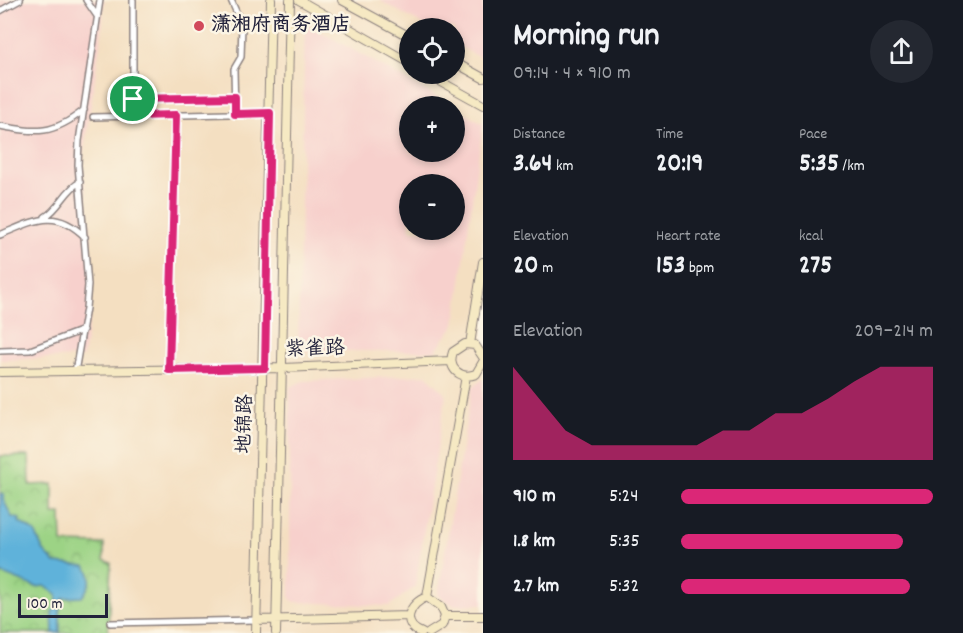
<!DOCTYPE html>
<html lang="en">
<head>
<meta charset="utf-8">
<style>
	body { margin:0; font-family:Dekko,"LXGW WenKai TC",sans-serif; background:#242831; color:#f1f3f6; height:100vh; display:flex; flex-direction:column; font-size:22px; white-space:nowrap }
	* { box-sizing:border-box; margin:0 }
	p { font-size:20px; color:#9ea1a6 }
	.icon { flex:none; width:33px; height:33px; fill:none; stroke:currentColor; stroke-width:2; stroke-linecap:round; stroke-linejoin:round }
	.map { position:relative; flex:1; overflow:hidden }
	.side { display:flex; flex-direction:column; background:#171b24; width:480px }
	.side>* { flex:none }
	.controls { position:absolute; left:399px; top:18px; display:grid; gap:12px }
	.controls a { display:grid; place-items:center; width:66px; height:66px; border-radius:50%; background:#171b24; box-shadow:0 3px 9px #0003; font-size:30px }
	.scale { position:absolute; left:18px; bottom:15px; width:90px; box-sizing:border-box; padding-left:6px; border:3px solid #22223b; border-top:0; font-size:16px; line-height:21px; white-space:nowrap; color:#22223b; -webkit-text-stroke:4px #fcf5e5; paint-order:stroke }
	.pin { position:absolute; display:grid; place-items:center; width:51px; height:51px; color:#fff; margin:-26px; border:3px solid #fff; border-radius:50%; box-shadow:0 2px 6px #0007 }
	.round { display:grid; place-items:center; flex:none; width:63px; height:63px; border-radius:32px; background:#242831 }
	.headline { display:flex; align-items:center; justify-content:space-between; height:102px; padding:0 30px }
	h1 { font-size:33px; font-weight:700; line-height:45px }
	.metrics { display:grid; grid-template-columns:repeat(3,1fr); gap:9px; height:102px; padding:6px 30px }
	.metrics div { display:grid; align-content:center }
	.metrics b { font-size:26px; font-weight:700 }
	.metrics small { font-size:16px; font-weight:400 }
	.metrics p { font-size:16px }
	.chart { height:168px; padding:12px 30px }
	.chart p { display:flex; justify-content:space-between }
	.chart svg { width:100%; height:108px; margin-top:6px; fill:#db2777; opacity:.7 }
	ul { padding:0 30px; list-style:none; font-size:20px }
	li { display:grid; grid-template-columns:96px 72px 1fr; align-items:center; height:45px }
	li i { height:15px; border-radius:8px; background:#db2777 }
	main { display:flex; flex:1; min-height:0 }
	.map>svg:first-child { display:block }
	.built { fill:#f7d0cc; fill-rule:evenodd }
	.park { fill:url(#park-crowns); stroke:#5f7a60; stroke-width:1.5 }
	.water { fill:#5eb2da; stroke:#406a8a; stroke-width:1.5 }
	.lines { fill:none; stroke-linecap:round; stroke-linejoin:round }
	.street-casing { stroke:#8b807e; stroke-width:8 }
	.secondary-casing { stroke:#8b807e; stroke-width:10 }
	.street { stroke:#fff; stroke-width:5 }
	.secondary { stroke:#f6e9c3; stroke-width:8 }
	.route-casing { stroke:#fff; stroke-width:12 }
	.route { stroke:#db2777; stroke-width:8 }
	.poi-dot { fill:#d1495b; stroke:#fcf5e5; stroke-width:2 }
	.labels { text-anchor:middle; dominant-baseline:central; stroke-width:5; stroke-linejoin:round; paint-order:stroke }
	.poi-label { font-size:20px; font-weight:bold; fill:#22223b; stroke:#fcf5e5; text-anchor:start }
	.street-label { font-size:20px; fill:#22223b; stroke:#fcf5e5 }
</style>
</head>
<body>
<main>
<div class="map">
<svg width="483" height="633" viewBox="0 0 483 633">
	<defs>
		<pattern id="park-crowns" width="20" height="18" patternUnits="userSpaceOnUse" patternTransform="scale(1.5)"><rect width="20" height="18" fill="#9cd385"/><path d="M2 6a3 3 0 1 1 6 0M12 15a3 3 0 1 1 6 0" fill="none" stroke="#86b574"/></pattern>
	</defs>
	<rect width="100%" height="100%" fill="#fcf5e5"/>
	<filter id="ink" filterUnits="userSpaceOnUse"><feTurbulence type="fractalNoise" baseFrequency=".0167" numOctaves="2"/><feDisplacementMap in="SourceGraphic" scale="12" xChannelSelector="R" yChannelSelector="G"/><feConvolveMatrix kernelMatrix="1 2 1 2 8 2 1 2 1" color-interpolation-filters="sRGB"/></filter>
	<filter id="wash" filterUnits="userSpaceOnUse"><feTurbulence type="fractalNoise" baseFrequency=".008" numOctaves="4" result="noise"/><feDisplacementMap in="SourceGraphic" scale="24" xChannelSelector="R" yChannelSelector="G"/><feGaussianBlur stdDeviation="1.35" result="paint"/><feColorMatrix in="noise" values="0 0 0 0 0 0 0 0 0 0 0 0 0 0 0 0 0 1.4 0 .05"/><feComposite in="paint" operator="in"/></filter>
	<g filter="url(#wash)">
		<rect width="100%" height="100%" fill="#f4dfc1"/>
		<path class="built" d="M 0,0 L 104,0 L 102,32 L 82,162 L 91,236 L 89,320 L 83,357 L 0,360 Z
			M 379,0 L 483,0 L 483,59 L 455,44 L 454,28 L 428,28 Z
			M 305,23 L 453,106 L 410,106 L 410,152 L 454,152 L 455,108 L 483,124 L 455,324 L 435,351 L 305,351 L 298,339 ZM 410,184 L 454,184 L 454,230 L 410,230 Z
			M 426,375 L 446,394 L 415,587 L 389,606 L 295,602 L 290,599 L 290,387 L 303,381 Z
			M 483,379 L 483,604 L 453,605 L 438,595 L 472,387 Z"/>
		<path class="park" d="M 0,456 L 29,456 L 30,485 L 53,484 L 53,514 L 61,514 L 62,543 L 104,544 L 104,560 L 111,563 L 108,633 L 0,633 Z"/>
		<path class="water" d="M 0,493 L 4,495 L 3,499 L 12,517 L 20,519 L 19,522 L 35,532 L 43,550 L 55,563 L 85,566 C 95,576 90,586 82,597 L 63,598 L 60,608 L 60,633 L 53,633 L 52,612 L 57,607 L 57,595 L 45,586 L 36,587 L 0,573 Z"/>
	</g>
	<g filter="url(#ink)">
		<g class="lines">
			<defs>
				<path id="street" d="M 86,0 L 97,16
					M 231,0 L 242,25 L 241,57 L 234,69 L 235,114
					M 0,11 L 20,0
					M 133,99 L 235,97
					M 133,116 L 133,0
					M 93,117 L 270,113
					M 0,126 C 37,133 53,135 84,110
					M 45,217 C 60,208 65,190 80,182
					M 0,235 C 34,221 55,207 85,237
					M 0,351 L 30,350 L 83,330
					M 169,370 L 176,115
					M 75,372 L 86,308 L 88,285 L 78,165 L 79,141 L 100,0
					M 110,623 L 256,620"/>
				<path id="secondary" d="M 299,0 L 410,63
					M 342,0 L 410,37
					M 454,62 L 483,78
					M 427,74 L 483,105
					M 470,344 L 483,262
					M 483,357 L 475,345 L 465,344 L 453,352 C 447,368 460,380 476,374 L 483,362
					M 0,372 L 283,368 L 451,361
					M 427,597 L 466,376
					M 445,616 L 483,616
					M 256,620 L 408,616
					M 256,633 L 271,0
					M 276,633 L 290,0
					M 422,633 C 400,625 409,603 427,597 L 441,607 L 445,616 L 442,625 L 429,633"/>
			</defs>
			<use href="#street" class="street-casing"/>
			<use href="#secondary" class="secondary-casing"/>
			<use href="#street" class="street"/>
			<use href="#secondary" class="secondary"/>
		</g>
	</g>
	<g class="lines" filter="url(#ink)">
		<defs>
			<path id="route" d="M 235,97 L 235,114 L 270,113 L 265,368 L 169,370 L 176,115 L 133,116 L 133,99 Z"/>
		</defs>
		<use href="#route" class="route-casing"/>
		<use href="#route" class="route"/>
	</g>
	<circle class="poi-dot" cx="199" cy="26" r="6"/>
	<g class="labels">
		<g class="poi-label">
			<text x="211" y="26">潇湘府商务酒店</text>
		</g>
		<g class="street-label">
			<text transform="translate(315 350) rotate(-2)">紫雀路</text>
			<text transform="translate(246 424) rotate(-88)">地锦路</text>
		</g>
	</g>
</svg>
<div class="controls">
<a><svg class="icon" aria-label="locate" viewBox="0 0 24 24"><circle cx="12" cy="12" r="6"/><path d="M12 2v4M12 18v4M2 12h4M18 12h4"/></svg></a>
<a>+</a>
<a>−</a>
</div>
<div class="scale">100 m</div>
<div class="pin" style="left:133px;top:99px;background:#1e9e55"><svg class="icon" aria-label="arrive" viewBox="0 0 24 24"><path d="M6 21V4h12l-3 4 3 4H6"/></svg></div>
</div>
<section class="side">
<div class="headline"><div><h1>Morning run</h1><p>09:14 · 4 × 910 m</p></div><a class="round"><svg class="icon" aria-label="share" viewBox="0 0 24 24"><path d="M12 15V3M7 8l5-5 5 5M5 13v7h14v-7"/></svg></a></div>
<div class="metrics">
<div><p>Distance</p><b>3.64<small> km</small></b></div>
<div><p>Time</p><b>20:19</b></div>
<div><p>Pace</p><b>5:35<small> /km</small></b></div>
</div>
<div class="metrics">
<div><p>Elevation</p><b>20<small> m</small></b></div>
<div><p>Heart rate</p><b>153<small> bpm</small></b></div>
<div><p>kcal</p><b>275</b></div>
</div>
<div class="chart"><p><span>Elevation</span>209–214 m</p>
<svg viewBox="0 0 160 44" preserveAspectRatio="none"><path d="M0 44V6L10 19L20 32L30 38L40 38L50 38L60 38L70 38L80 32L90 32L100 25L110 25L120 19L130 12L140 6L150 6L160 6V44z"/></svg>
</div>
<ul>
<li><b>910 m</b>5:24<i style="width:100%"></i></li>
<li><b>1.8 km</b>5:35<i style="width:88%"></i></li>
<li><b>2.7 km</b>5:32<i style="width:91%"></i></li>
</ul>
</section>
</main>
</body>
</html>
